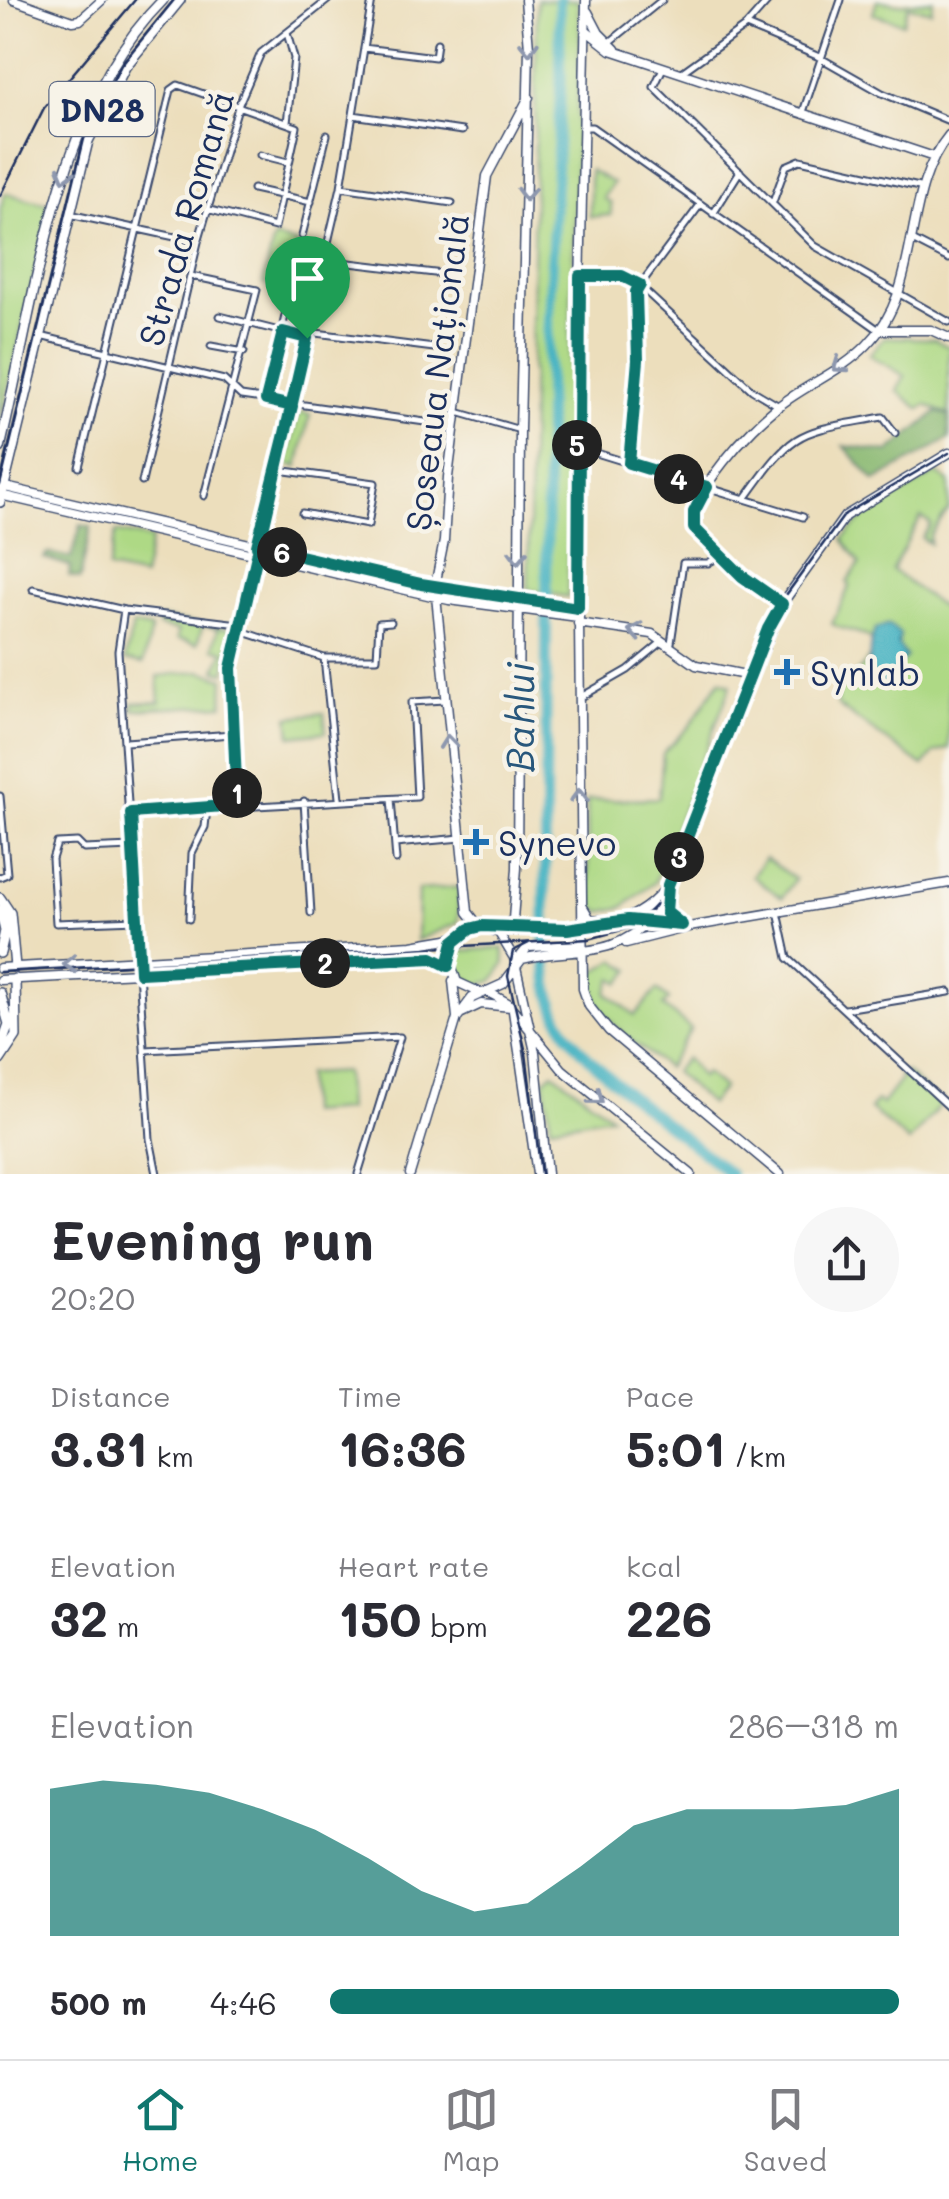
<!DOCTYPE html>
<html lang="en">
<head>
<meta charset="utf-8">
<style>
	body { margin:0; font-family:Mali,sans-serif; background:#f7f7f7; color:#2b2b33; height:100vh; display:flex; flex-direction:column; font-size:38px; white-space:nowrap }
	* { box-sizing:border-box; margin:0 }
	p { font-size:32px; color:#7c7c81 }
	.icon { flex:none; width:55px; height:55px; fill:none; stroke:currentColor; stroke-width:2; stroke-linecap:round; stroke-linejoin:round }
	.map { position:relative; height:1174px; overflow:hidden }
	.panel { display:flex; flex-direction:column; background:#fff; flex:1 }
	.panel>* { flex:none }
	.pin { position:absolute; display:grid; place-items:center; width:85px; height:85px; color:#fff; margin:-102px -42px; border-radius:50% 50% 50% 0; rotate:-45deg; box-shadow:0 0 10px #0007 }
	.pin .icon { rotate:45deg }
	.km { position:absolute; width:50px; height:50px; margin:-25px; border-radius:50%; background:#222; color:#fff; font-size:28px; line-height:50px; text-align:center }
	.round { display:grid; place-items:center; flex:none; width:105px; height:105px; border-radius:52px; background:#f7f7f7 }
	.summary { display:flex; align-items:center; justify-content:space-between; height:170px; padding:0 50px }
	h1 { font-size:55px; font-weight:800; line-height:75px }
	.stats { display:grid; grid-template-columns:repeat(3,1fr); gap:15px; height:170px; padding:10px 50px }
	.stats div { display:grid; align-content:center }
	.stats b { font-size:50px; font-weight:800 }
	.stats small { font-size:28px; font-weight:400 }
	.stats p { font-size:28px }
	.chart { height:280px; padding:20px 50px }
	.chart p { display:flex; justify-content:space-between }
	.chart svg { width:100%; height:180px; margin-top:10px; fill:#0f766e; opacity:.7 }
	ul { padding:0 50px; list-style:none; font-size:32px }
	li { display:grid; grid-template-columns:160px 120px 1fr; align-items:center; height:75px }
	li i { height:25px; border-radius:12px; background:#0f766e }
	.tab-bar { display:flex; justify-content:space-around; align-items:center; height:140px; border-top:2px solid #e1e1e2; background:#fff; font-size:28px; color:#7c7c81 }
	.tab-bar a { display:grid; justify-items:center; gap:5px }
	.tab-bar .active { color:#0f766e }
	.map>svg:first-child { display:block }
	.green { fill:#aed985; stroke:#648472; stroke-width:2.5 }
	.forest { fill:#8ab972; stroke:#527468; stroke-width:2.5 }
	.water { fill:#46b3c2; stroke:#307190; stroke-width:2.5 }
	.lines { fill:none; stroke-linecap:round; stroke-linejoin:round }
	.river { stroke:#46b3c2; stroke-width:11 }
	.street-casing { stroke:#3a496c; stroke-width:9 }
	.secondary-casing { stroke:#3a496c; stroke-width:11 }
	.primary-casing { stroke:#3a496c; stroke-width:12 }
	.street { stroke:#fff; stroke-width:5 }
	.secondary { stroke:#fff; stroke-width:8 }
	.primary { stroke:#fff; stroke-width:9 }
	.tram { stroke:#1b2f5e; stroke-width:2.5 }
	.rail { stroke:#1b2f5e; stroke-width:2.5 }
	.oneway { stroke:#8d97ae }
	.route-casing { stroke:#fff; stroke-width:20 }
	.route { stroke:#0f766e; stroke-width:12 }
	.poi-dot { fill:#1f6fb2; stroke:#f7f3e8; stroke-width:4 }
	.labels { text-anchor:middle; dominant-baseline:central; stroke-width:9; stroke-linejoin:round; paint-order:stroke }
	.shield { fill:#f7f3e8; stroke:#5d6a87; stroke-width:2.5 }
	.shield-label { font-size:32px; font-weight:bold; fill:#1b2f5e }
	.street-label { font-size:35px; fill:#1b2f5e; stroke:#f7f3e8 }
	.poi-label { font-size:35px; fill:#1b2f5e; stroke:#f7f3e8; text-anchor:start }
	.water-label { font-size:38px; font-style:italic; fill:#28577c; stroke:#f7f3e8 }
</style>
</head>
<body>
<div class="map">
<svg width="949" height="1174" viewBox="0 0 949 1174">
	<rect width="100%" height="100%" fill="#f7f3e8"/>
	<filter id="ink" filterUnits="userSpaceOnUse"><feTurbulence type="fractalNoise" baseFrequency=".01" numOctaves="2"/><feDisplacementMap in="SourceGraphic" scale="20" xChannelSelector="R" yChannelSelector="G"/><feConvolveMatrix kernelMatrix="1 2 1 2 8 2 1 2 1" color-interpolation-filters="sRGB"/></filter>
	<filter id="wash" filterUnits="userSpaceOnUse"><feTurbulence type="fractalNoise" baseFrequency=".0048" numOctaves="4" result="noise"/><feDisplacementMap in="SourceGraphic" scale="40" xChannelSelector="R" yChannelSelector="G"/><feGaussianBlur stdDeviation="2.25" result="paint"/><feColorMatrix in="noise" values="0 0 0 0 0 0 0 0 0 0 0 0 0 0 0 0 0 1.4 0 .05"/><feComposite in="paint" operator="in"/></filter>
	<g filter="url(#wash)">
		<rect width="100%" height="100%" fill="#ecdebc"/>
		<path class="green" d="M 537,0 L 578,0 L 580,34 L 568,418 L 568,597 L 528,590 Z
			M 877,0 L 897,4 L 933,0 L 931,11 L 908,6 L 903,23 L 873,14 Z
			M 590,170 L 613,183 L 603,198 L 611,203 L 611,215 L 590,217 Z
			M 5,193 L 51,205 L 0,422 L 0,209 Z
			M 274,238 L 298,244 L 287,290 L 263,284 Z
			M 885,337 L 934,339 L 949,347 L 949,415 L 926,405 L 920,409 L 897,391 L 905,376 L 869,355 Z
			M 298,412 L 310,414 L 298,467 L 287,464 Z
			M 936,473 L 949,482 L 949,509 L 930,535 L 930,544 L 922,538 L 931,524 L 921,517 L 892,570 L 949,613 L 949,748 L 934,753 L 923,766 L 838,706 L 836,693 C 850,675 876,665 871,639 C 858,630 846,632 832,624 L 850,585 L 847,582 L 860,563 L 843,539 L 865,516 Z
			M 116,532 L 151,539 L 143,577 L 108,569 Z
			M 160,618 L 233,629 L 225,672 L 216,670 L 224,651 L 213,648 L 218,629 L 203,625 L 197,644 L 177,639 L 178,631 L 158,626 Z
			M 133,625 L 151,629 L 143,664 L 125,660 Z
			M 200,671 L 224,678 L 223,705 L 133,710 L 133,703 L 160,702 L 158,676 Z
			M 720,680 L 731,685 L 655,882 L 623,907 L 602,912 L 589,902 L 587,800 L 659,798 L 663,753 L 689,727 Z
			M 324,713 L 326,732 L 291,736 L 289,717 Z
			M 765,858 L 795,879 L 782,898 L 752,876 Z
			M 459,887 L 458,923 L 417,940 L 418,890 Z
			M 503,948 L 505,963 L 493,981 L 477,985 L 458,972 L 456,951 Z
			M 615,960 L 631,970 L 620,983 L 613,978 L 607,993 L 635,1015 L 657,990 L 669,999 L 663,1006 L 691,1029 L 667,1068 C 638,1044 585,1015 594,972 Z
			M 686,1058 L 701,1077 L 705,1073 L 723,1088 L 710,1104 L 674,1072 Z
			M 345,1072 L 347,1110 L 308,1113 L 306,1074 Z
			M 553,1072 L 611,1116 L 551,1126 L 544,1080 Z
			M 906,1072 L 941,1104 L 909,1142 L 870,1109 L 877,1101 L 882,1104 L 902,1078 L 899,1074 Z"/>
		<path class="forest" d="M 937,412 L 949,415 L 949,439 L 875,481 L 844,446 L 889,452 Z
			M 81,525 L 91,527 L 80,579 L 69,576 L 70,566 L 44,558 L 47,553 L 71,558 Z"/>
		<path class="water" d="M 889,625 L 900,634 L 898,645 L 906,657 L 884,684 C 863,675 869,648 875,629 Z"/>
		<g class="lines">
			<path class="river" d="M 559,0 L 561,82 L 548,328 L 545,923 C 545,957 545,989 560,1020 C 581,1066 688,1139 730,1174"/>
		</g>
	</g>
	<g filter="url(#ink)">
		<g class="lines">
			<defs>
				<path id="street" d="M 746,26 L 817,56 L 882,93 L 949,121
					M 610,42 L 662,0
					M 364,48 L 435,57 L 437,43
					M 663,68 L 654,87 L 815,246 L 949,322
					M 682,72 L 746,26 L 769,0
					M 803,112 L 841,0
					M 353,115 L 462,131
					M 287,123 L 294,58 L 287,33
					M 586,127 L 592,127 L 879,330
					M 260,155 L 288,162
					M 341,187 L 452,203
					M 253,189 L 311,202
					M 773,202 L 786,166 L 800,160 L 919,187
					M 69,214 L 198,242
					M 713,214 L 740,171
					M 302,236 L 327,135
					M 914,241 L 949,259
					M 324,260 L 443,274
					M 191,276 L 257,290 L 204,496
					M 581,276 L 631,278 L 752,390 L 779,406
					M 220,316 L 307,338
					M 308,332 L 434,348
					M 40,336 L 224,380 L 241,396 L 425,422
					M 211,346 L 244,352
					M 266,400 L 289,298
					M 457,412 L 520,430
					M 578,462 L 590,451 L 803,517
					M 629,463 L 638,360 L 635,292 L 700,205
					M 79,467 L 171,90 L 178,85 L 297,127 L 275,227 L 207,209
					M 278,470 L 375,483 L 368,525 L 302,513
					M 142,482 L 198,242 L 239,104 L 261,53 L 328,0
					M 745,499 C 797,426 797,433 883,417 L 895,433
					M 257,545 L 341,187 L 372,0
					M 33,589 L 124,610 L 239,624
					M 124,610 L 118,651 L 150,1139 L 157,1174
					M 238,630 L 324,658 L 339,798
					M 671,643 L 683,563 L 708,563 L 720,556
					M 324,658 L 377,658 L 379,623 L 391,622
					M 581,697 L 628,670 L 662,642
					M 126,742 L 232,734
					M 0,796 L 7,874 L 0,877
					M 391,799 L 396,860
					M 304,801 L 311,913
					M 237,805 L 230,675 L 255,556
					M 131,813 L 417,797 L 412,702 L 445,700
					M 395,844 L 461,838
					M 132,847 L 84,849 L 77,842 L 57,843 L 52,859 L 56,923 L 137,920
					M 778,912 L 788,958 L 949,1107
					M 189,919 L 192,853 L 205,827 L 207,809
					M 845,1009 L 949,992
					M 145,1050 L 400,1037 L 358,1174"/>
				<path id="secondary" d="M 14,0 L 73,21 L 80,20 L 102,0
					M 586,0 L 577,440 L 583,989 L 589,1006 L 609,1031 L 780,1174
					M 588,12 L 599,33 L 615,49
					M 587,31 L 611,50 L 931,156
					M 529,97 L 487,176 L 448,477 L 444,541 L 435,586 L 468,912 L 475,921 L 499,933 L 514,958 L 535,1052 L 547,1174
					M 879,330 L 931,330 L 949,338
					M 1,486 L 421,584 L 578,608
					M 0,495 L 449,600 L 578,617
					M 782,604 L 742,576 L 694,528 C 688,493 751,427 779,406 C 807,384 842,371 867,345 C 924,288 900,194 949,135
					M 578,623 L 652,634 L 696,665 L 750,676
					M 583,907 L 590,919 L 607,921
					M 629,920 L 689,927
					M 502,929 L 513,919 L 517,868 L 520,430 L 529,48 L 525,0
					M 507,930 C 564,931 627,937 665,889
					M 626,943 L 689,927 L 949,883
					M 515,963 L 528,947 L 580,945
					M 0,968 L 412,945 L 459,937
					M 0,980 L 432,958 L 448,966
					M 453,981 L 457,1017
					M 488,992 L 508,1003 L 562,1069 L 691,1174
					M 481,993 L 457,982 L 448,956 L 465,932 L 485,927
					M 513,1011 L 537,1174
					M 462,1013 L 481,1004 L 511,1007
					M 410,1174 L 457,1018 L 472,998 L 503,984 L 522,959 C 576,946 610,962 655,916 L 782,604 L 845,516 L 949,453"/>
				<path id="primary" d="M 0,448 C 35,303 53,110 163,0
					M 0,502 L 88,141 L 125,67 L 180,0
					M 0,898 L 10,913 L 15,967
					M 0,910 L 5,931 L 0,953
					M 0,993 L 9,1024 L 0,1049
					M 0,1060 L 16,1036 L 15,979"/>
			</defs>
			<use href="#street" class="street-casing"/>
			<use href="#secondary" class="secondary-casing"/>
			<use href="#primary" class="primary-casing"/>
			<use href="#street" class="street"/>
			<use href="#secondary" class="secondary"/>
			<use href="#primary" class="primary"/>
			<path class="tram" d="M 0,485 L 84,139 L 121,65 L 174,0
				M 529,943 L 513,951 L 508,976 L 526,1053 L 541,1174
				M 0,972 L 589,939 L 636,926 L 660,900 L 781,602 L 845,514 L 949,453"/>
			<path class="rail" d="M 0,196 L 44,108 L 135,0"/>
		</g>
		<defs><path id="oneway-chevron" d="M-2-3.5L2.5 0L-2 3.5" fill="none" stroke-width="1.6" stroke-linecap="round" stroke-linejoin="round" transform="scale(2.5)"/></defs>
		<g class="oneway">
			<use href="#oneway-chevron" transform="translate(529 48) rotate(89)"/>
			<use href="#oneway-chevron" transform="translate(65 175) rotate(106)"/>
			<use href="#oneway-chevron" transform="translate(526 194) rotate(91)"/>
			<use href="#oneway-chevron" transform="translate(839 366) rotate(145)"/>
			<use href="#oneway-chevron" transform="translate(518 557) rotate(91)"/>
			<use href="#oneway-chevron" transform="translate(635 631) rotate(-170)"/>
			<use href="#oneway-chevron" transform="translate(448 742) rotate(-96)"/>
			<use href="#oneway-chevron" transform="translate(579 796) rotate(-91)"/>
			<use href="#oneway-chevron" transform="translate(70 964) rotate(177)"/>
			<use href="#oneway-chevron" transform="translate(597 1098) rotate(39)"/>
		</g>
	</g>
	<g class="lines" filter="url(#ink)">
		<defs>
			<path id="route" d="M 307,338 L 231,668 L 237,805 L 131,813 L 140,973 L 432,958 L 448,966 L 454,942 L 470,929 L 482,926 L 567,929 L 628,920 L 682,925 L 666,912 L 668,885 L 768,629 L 782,604 L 742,576 L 694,528 L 694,512 L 707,487 L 629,463 L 638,360 L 636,292 L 640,285 L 622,276 L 580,276 L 578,608 L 421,584 L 257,546 L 292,406 L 266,400 L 283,332 L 307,338"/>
		</defs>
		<use href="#route" class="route-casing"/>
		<use href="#route" class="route"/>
	</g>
	<g class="poi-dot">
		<path d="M782 657h10v10h10v10h-10v10h-10v-10h-10v-10h10z"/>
		<path d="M471 827h10v10h10v10h-10v10h-10v-10h-10v-10h10z"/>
	</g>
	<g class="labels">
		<rect class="shield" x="49.5" y="82" width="105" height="54" rx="8"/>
		<g class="shield-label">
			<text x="102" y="109">DN28</text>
		</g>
		<g class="street-label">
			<text transform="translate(185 218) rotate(-74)">Strada Romană</text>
			<text transform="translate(436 372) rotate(-83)">Șoseaua Națională</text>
		</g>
		<g class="poi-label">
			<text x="810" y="672">Synlab</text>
			<text x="498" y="842">Synevo</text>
		</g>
		<g class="water-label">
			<text transform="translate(519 717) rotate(-90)">Bahlui</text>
		</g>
	</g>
</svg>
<div class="pin" style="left:307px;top:338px;background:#1e9e55"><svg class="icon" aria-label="arrive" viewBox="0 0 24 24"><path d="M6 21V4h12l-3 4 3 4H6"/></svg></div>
<b class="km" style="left:237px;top:793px">1</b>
<b class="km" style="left:325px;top:963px">2</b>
<b class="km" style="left:679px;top:857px">3</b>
<b class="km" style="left:679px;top:479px">4</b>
<b class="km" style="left:577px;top:445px">5</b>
<b class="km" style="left:282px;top:552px">6</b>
</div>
<section class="panel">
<div class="summary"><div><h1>Evening run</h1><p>20:20</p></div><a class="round"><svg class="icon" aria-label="share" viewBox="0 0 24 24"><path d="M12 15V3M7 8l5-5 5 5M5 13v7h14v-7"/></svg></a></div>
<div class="stats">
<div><p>Distance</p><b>3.31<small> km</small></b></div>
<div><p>Time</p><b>16:36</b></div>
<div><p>Pace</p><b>5:01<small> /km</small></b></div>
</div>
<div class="stats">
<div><p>Elevation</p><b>32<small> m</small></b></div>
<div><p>Heart rate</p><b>150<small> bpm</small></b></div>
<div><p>kcal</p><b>226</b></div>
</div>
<div class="chart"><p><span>Elevation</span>286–318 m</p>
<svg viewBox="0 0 160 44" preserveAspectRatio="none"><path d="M0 44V8L10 6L20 7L30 9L40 13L50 18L60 25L70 33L80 38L90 36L100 27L110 17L120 13L130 13L140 13L150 12L160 8V44z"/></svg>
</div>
<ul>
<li><b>500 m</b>4:46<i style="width:100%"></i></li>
</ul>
</section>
<nav class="tab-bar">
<a class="active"><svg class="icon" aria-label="home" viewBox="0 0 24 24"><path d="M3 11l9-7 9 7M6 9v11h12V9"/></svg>Home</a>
<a><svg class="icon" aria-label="map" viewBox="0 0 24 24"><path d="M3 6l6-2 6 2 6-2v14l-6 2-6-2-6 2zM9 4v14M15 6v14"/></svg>Map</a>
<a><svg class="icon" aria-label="saved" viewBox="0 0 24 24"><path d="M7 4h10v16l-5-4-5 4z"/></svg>Saved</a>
</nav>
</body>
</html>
